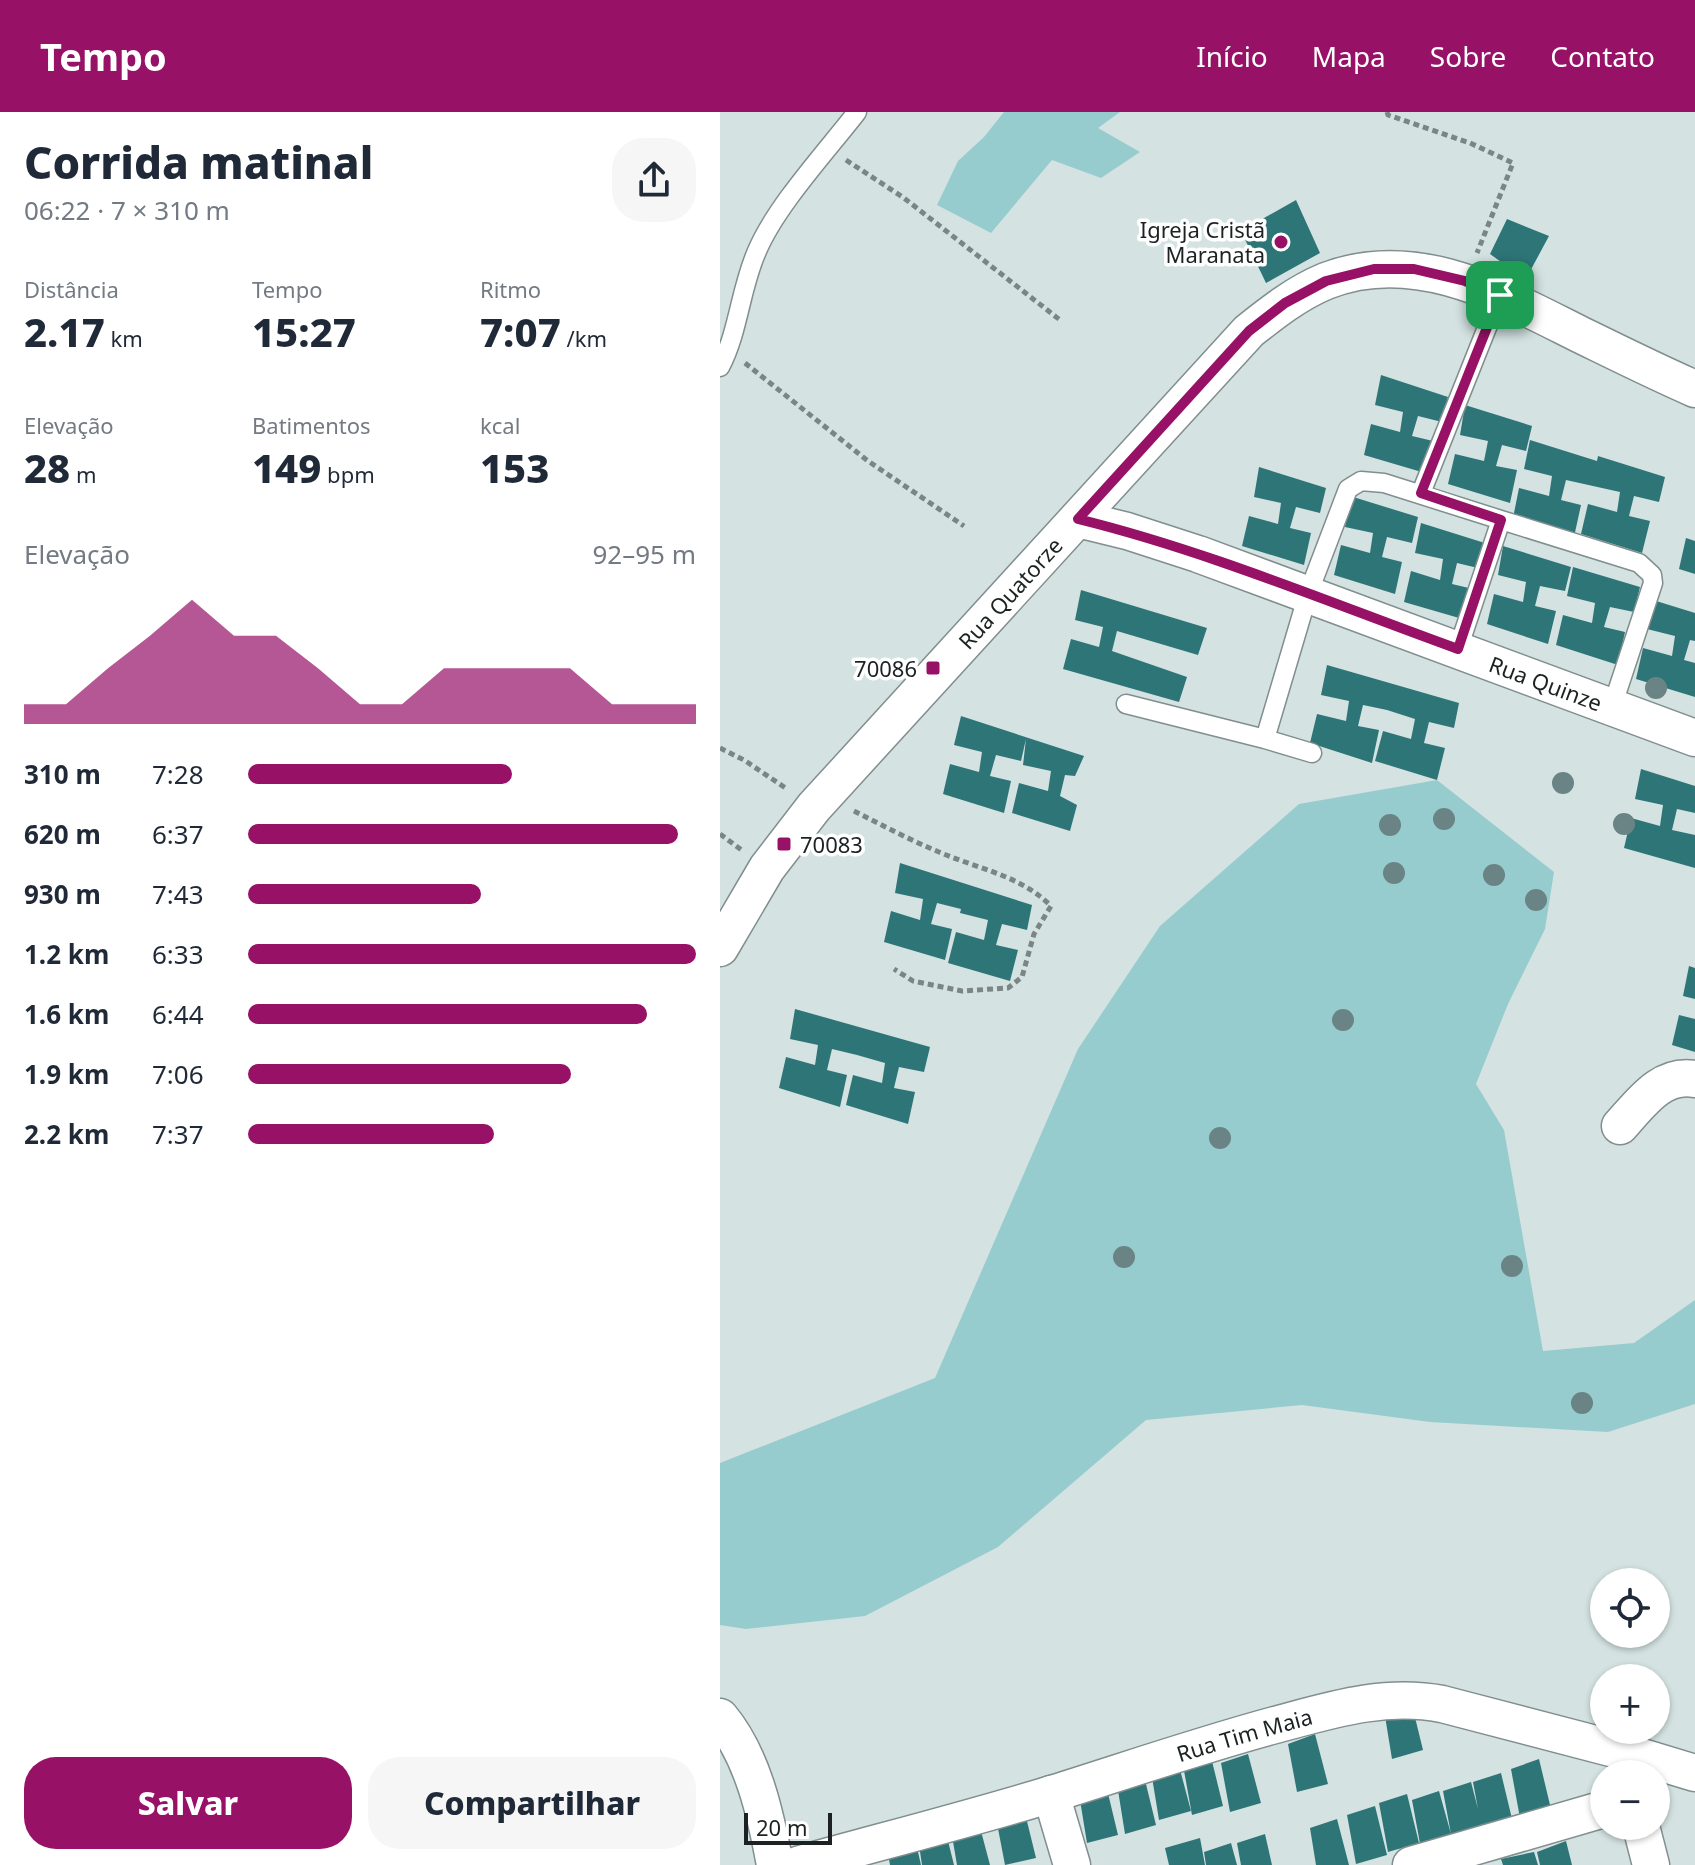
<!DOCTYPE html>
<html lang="pt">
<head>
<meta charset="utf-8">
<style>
	body { margin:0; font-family:"Noto Sans",sans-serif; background:#f6f6f7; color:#1f2937; height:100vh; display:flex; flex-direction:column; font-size:30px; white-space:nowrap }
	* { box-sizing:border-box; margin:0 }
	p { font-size:26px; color:#747a83 }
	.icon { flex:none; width:44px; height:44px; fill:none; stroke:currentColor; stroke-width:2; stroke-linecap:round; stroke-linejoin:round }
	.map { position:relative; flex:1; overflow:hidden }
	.details { display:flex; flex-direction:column; background:#fff; width:720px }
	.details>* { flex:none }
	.buttons { position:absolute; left:870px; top:1456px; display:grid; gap:16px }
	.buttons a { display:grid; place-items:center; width:80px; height:80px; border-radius:50%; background:#fff; box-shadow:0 2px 6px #0004; font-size:40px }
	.scale { position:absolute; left:24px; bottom:20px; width:88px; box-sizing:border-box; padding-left:8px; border:4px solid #1c2122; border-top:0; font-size:22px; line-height:28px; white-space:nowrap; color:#1c2122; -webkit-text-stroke:6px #fff; paint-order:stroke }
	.pin { position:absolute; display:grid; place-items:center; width:68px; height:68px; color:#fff; margin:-34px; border-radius:16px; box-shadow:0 4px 12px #0006 }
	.round { display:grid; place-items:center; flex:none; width:84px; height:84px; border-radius:32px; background:#f6f6f7 }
	.headline { display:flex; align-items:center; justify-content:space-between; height:136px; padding:0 24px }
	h1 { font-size:44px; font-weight:800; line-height:60px }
	.figures { display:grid; grid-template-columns:repeat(3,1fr); gap:12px; height:136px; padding:8px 24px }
	.figures div { display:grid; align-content:center }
	.figures b { font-size:40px; font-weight:800 }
	.figures small { font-size:22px; font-weight:400 }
	.figures p { font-size:22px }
	.chart { height:224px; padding:16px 24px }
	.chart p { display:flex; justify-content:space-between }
	.chart svg { width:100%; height:144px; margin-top:8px; fill:#971167; opacity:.7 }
	.action { display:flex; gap:16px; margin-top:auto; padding:16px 24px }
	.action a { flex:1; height:92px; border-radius:32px; background:#971167; color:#fff; font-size:32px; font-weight:800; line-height:92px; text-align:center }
	.action a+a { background:#f6f6f7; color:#1f2937 }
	ul { padding:0 24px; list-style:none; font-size:26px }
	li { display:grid; grid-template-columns:128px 96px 1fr; align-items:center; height:60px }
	li i { height:20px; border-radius:10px; background:#971167 }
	header { display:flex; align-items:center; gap:48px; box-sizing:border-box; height:112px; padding:0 40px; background:#971167; color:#fff }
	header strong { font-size:38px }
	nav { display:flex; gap:44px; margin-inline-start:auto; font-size:28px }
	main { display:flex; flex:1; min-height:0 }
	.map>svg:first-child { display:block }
	.green { fill:#97ccce }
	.building { fill:#2e7578 }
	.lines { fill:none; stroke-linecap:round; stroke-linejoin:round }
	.service-casing { stroke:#818e8f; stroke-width:21 }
	.minor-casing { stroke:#818e8f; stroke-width:39 }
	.path { stroke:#7c8586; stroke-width:5; stroke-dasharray:6 4; stroke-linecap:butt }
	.service { stroke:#fff; stroke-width:18 }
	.minor { stroke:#fff; stroke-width:36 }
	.tree { fill:#6a8384 }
	.route-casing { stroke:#fff; stroke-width:16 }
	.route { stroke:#971167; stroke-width:10 }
	.poi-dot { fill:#971167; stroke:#fff; stroke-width:3 }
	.labels { text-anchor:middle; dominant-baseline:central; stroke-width:7; stroke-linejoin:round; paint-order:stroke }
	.poi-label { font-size:22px; fill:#1c2122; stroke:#fff; text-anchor:end }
	.street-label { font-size:22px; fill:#1c2122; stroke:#fff }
</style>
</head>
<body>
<header>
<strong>Tempo</strong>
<nav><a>Início</a><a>Mapa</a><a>Sobre</a><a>Contato</a></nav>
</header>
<main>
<section class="details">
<div class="headline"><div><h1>Corrida matinal</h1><p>06:22 · 7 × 310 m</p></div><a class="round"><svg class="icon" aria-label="share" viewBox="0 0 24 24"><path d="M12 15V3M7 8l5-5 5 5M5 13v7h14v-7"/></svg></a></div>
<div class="figures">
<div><p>Distância</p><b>2.17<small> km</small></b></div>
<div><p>Tempo</p><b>15:27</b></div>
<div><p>Ritmo</p><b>7:07<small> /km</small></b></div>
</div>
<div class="figures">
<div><p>Elevação</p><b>28<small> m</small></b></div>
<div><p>Batimentos</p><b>149<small> bpm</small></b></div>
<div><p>kcal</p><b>153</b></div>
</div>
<div class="chart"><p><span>Elevação</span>92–95 m</p>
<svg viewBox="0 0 160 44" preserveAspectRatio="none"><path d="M0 44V38L10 38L20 27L30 17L40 6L50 17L60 17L70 27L80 38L90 38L100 27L110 27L120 27L130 27L140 38L150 38L160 38V44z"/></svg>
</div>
<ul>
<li><b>310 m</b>7:28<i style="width:59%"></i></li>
<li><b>620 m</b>6:37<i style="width:96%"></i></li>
<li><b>930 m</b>7:43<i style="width:52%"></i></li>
<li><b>1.2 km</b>6:33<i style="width:100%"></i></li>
<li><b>1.6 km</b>6:44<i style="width:89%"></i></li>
<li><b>1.9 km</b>7:06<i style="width:72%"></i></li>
<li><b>2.2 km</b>7:37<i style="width:55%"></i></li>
</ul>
<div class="action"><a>Salvar</a><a>Compartilhar</a></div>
</section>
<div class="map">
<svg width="975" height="1753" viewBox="0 0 975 1753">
	<rect width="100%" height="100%" fill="#d4e2e2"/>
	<path class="green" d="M 284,0 L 400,0 L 378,16 L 420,40 L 381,66 L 332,48 L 271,121 L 217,93 L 238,49 L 264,25 Z
		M 717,668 L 834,760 L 825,817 L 788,892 L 756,972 L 784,1018 L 823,1239 L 914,1231 L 975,1188 L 975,1292 L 888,1320 L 710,1310 L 582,1293 L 426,1308 L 278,1435 L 145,1504 L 26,1517 L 0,1513 L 0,1351 L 215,1266 L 358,937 L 440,814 L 579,692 Z"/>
	<path class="building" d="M 576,88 L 600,141 L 546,171 L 521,119 Z
		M 787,107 L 829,124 L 808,163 L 791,157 L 770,142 Z
		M 661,263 L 728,285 L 722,310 L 698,304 L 692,324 L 713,329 L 705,361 L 644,343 L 651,312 L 680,320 L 683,300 L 655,293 Z
		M 745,293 L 812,314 L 806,339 L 782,333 L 776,354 L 797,358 L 790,391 L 728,372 L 735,342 L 764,349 L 768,329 L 740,323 Z
		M 810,328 L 877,349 L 878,344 L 945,365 L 939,390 L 914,384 L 909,404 L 930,409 L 922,441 L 861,422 L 868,392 L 897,400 L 900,380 L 846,368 L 841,388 L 861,393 L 854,425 L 793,406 L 799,376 L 829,384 L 832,364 L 804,357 Z
		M 539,355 L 606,376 L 600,401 L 576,395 L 570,416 L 591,421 L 584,453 L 522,434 L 529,404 L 558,412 L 561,391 L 534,385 Z
		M 630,384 L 698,405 L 692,431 L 667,425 L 662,445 L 682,450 L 675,482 L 614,463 L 621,433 L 650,441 L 653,421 L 625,415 Z
		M 701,411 L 768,432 L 762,457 L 737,451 L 732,472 L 753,477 L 746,508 L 684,490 L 691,459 L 720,468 L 723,447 L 695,441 Z
		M 966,426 L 975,429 L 975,462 L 959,457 Z
		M 783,434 L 851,455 L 845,479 L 820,474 L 815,494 L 836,499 L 828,532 L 767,512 L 774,482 L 803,490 L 806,470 L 778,463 Z
		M 853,455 L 920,475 L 914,500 L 890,495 L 884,515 L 905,520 L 898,553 L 836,533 L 843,503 L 872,511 L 875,491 L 847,484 Z
		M 361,478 L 487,516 L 478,543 L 397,519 L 392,539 L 467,565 L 459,590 L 343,557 L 351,527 L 379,535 L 383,515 L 355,508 Z
		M 933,488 L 975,501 L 975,529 L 970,528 L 964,548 L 975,551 L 975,585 L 916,567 L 923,536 L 952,544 L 955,524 L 927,517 Z
		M 607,553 L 739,591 L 734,616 L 709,610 L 704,631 L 725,636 L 717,668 L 655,649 L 663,619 L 691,627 L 695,607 L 667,598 L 643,593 L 638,614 L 659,618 L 652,651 L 590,631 L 597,602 L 626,609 L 629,589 L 601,583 Z
		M 241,604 L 364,644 L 355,664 L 345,663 L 340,684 L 357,693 L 350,719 L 292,701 L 299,671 L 328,679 L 331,659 L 303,653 L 306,627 L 301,649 L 276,643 L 270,664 L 291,669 L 284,701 L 223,682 L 230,652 L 259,660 L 262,640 L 234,633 Z
		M 921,657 L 975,674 L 975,701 L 957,697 L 952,718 L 975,723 L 975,756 L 904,736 L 911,706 L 940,714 L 943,693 L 915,687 Z
		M 180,751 L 312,793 L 307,818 L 282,812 L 276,833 L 298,838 L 290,869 L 228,851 L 236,820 L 264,828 L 268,808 L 240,801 L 241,797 L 217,791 L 211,812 L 232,817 L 225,848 L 164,830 L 171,799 L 200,808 L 203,787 L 175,781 Z
		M 969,854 L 975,856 L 975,887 L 963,884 Z
		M 75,897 L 210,935 L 204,960 L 179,955 L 174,976 L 195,980 L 188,1012 L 126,993 L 133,963 L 162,971 L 165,951 L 137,943 L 112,937 L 107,958 L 127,963 L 120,995 L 59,976 L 66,945 L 95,953 L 98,933 L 70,927 Z
		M 959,903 L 975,907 L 975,940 L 952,933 Z
		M 691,1589 L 703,1638 L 672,1647 L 664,1598 Z
		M 595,1622 L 608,1672 L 577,1680 L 568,1632 Z
		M 528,1642 L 541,1691 L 510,1700 L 501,1651 Z
		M 491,1645 L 503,1694 L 472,1703 L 463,1653 Z
		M 819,1647 L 831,1697 L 800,1706 L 791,1657 Z
		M 458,1650 L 471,1699 L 439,1708 L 431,1659 Z
		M 781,1661 L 793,1711 L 701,1737 L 692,1688 L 719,1679 L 731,1722 L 723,1679 L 751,1670 L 758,1697 L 753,1670 Z
		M 424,1664 L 436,1713 L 405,1722 L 397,1672 Z
		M 386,1673 L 398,1723 L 367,1731 L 359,1682 Z
		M 687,1682 L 699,1731 L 668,1740 L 659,1691 Z
		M 655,1694 L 667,1743 L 636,1752 L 627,1703 Z
		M 304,1697 L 316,1746 L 285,1753 L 276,1706 Z
		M 257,1704 L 270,1753 L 237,1753 L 230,1712 Z
		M 617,1707 L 629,1753 L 596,1753 L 590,1716 Z
		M 225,1717 L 234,1753 L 202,1753 L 198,1726 Z
		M 545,1722 L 552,1753 L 521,1753 L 517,1731 Z
		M 480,1726 L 485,1753 L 449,1753 L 445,1736 Z
		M 195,1727 L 201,1753 L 170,1753 L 167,1736 Z
		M 846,1729 L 852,1753 L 820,1753 L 817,1740 Z
		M 511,1731 L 517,1753 L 486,1753 L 484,1740 Z
		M 814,1740 L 818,1753 L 783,1753 L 781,1747 Z"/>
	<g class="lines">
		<defs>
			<path id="service" d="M 0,255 C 19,219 20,177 37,139 C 56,94 106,40 137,0
				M 701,381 L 780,183
				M 781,408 L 919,451 L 932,463 L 933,471 L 892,595
				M 406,592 L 545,627
				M 592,641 L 545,627 L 588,482 L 628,377 L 641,369 L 664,371 L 781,408 L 738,537"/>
			<g id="minor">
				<path id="s1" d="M 358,407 L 407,419 L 478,442 L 975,626"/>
				<path id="s2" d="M 0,836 L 47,756 L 94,695 L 529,219 C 553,200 577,181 606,169 C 695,134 781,183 859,222 C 898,241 936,260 975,277"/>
				<path d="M 900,1014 C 921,991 941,961 975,967"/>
				<path d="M 0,1605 C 33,1644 46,1704 55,1753"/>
				<path d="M 331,1682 L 352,1753"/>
				<path d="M 921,1714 L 931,1753"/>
				<path id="s3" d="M 77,1753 C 163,1729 250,1707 335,1681 C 408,1658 481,1633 555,1613 C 611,1598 664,1581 722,1592 L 902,1639 L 975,1661"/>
				<path d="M 691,1753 L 884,1697"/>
			</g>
		</defs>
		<use href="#service" class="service-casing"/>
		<use href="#minor" class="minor-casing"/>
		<path class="path" d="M 667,0 L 668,3 L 750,31 L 793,51 L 757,141
			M 126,48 L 184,86 L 340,208
			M 25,251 L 148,349 L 244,414
			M 0,636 L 24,648 L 67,677
			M 134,699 C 162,713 190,728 219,740 C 258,757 300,763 331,794 L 314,822 L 302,865 L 288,876 L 242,879 L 193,869 L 174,857
			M 0,722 L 23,739"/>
		<use href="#service" class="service"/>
		<use href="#minor" class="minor"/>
	</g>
	<g class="tree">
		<circle cx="936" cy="576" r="11"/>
		<circle cx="843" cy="671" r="11"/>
		<circle cx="724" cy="707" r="11"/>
		<circle cx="904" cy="712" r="11"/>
		<circle cx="670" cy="713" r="11"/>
		<circle cx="674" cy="761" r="11"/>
		<circle cx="774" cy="763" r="11"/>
		<circle cx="816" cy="788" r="11"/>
		<circle cx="623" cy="908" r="11"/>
		<circle cx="500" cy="1026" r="11"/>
		<circle cx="404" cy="1145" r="11"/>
		<circle cx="792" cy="1154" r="11"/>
		<circle cx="862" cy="1291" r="11"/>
	</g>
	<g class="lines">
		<defs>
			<path id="route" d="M 654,157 L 694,157 L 745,169 L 780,183 L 701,381 L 781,408 L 738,537 C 613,492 488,439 358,407 L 529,219 L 565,191 L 606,169 Z"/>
		</defs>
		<use href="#route" class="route-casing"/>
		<use href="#route" class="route"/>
	</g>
	<g class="poi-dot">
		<circle cx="561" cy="130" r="8"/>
		<rect x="205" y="548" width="16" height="16" rx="4"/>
		<rect x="56" y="724" width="16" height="16" rx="4"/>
	</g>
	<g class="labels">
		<g class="poi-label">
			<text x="545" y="117">Igreja Cristã<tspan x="545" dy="25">Maranata</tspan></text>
			<text x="197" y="556">70086</text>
			<text x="80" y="732" text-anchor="start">70083</text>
		</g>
		<g class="street-label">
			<text stroke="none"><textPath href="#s2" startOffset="460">Rua Quatorze</textPath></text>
			<text stroke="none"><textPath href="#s1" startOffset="496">Rua Quinze</textPath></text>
			<text stroke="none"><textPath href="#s3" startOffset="466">Rua Tim Maia</textPath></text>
		</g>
	</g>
</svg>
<div class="buttons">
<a><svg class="icon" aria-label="locate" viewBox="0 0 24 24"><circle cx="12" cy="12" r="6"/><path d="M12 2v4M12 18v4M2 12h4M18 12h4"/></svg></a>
<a>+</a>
<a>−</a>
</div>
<div class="scale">20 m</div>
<div class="pin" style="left:780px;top:183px;background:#1e9e55"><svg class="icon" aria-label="arrive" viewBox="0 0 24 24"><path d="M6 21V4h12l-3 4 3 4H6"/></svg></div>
</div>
</main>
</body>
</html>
